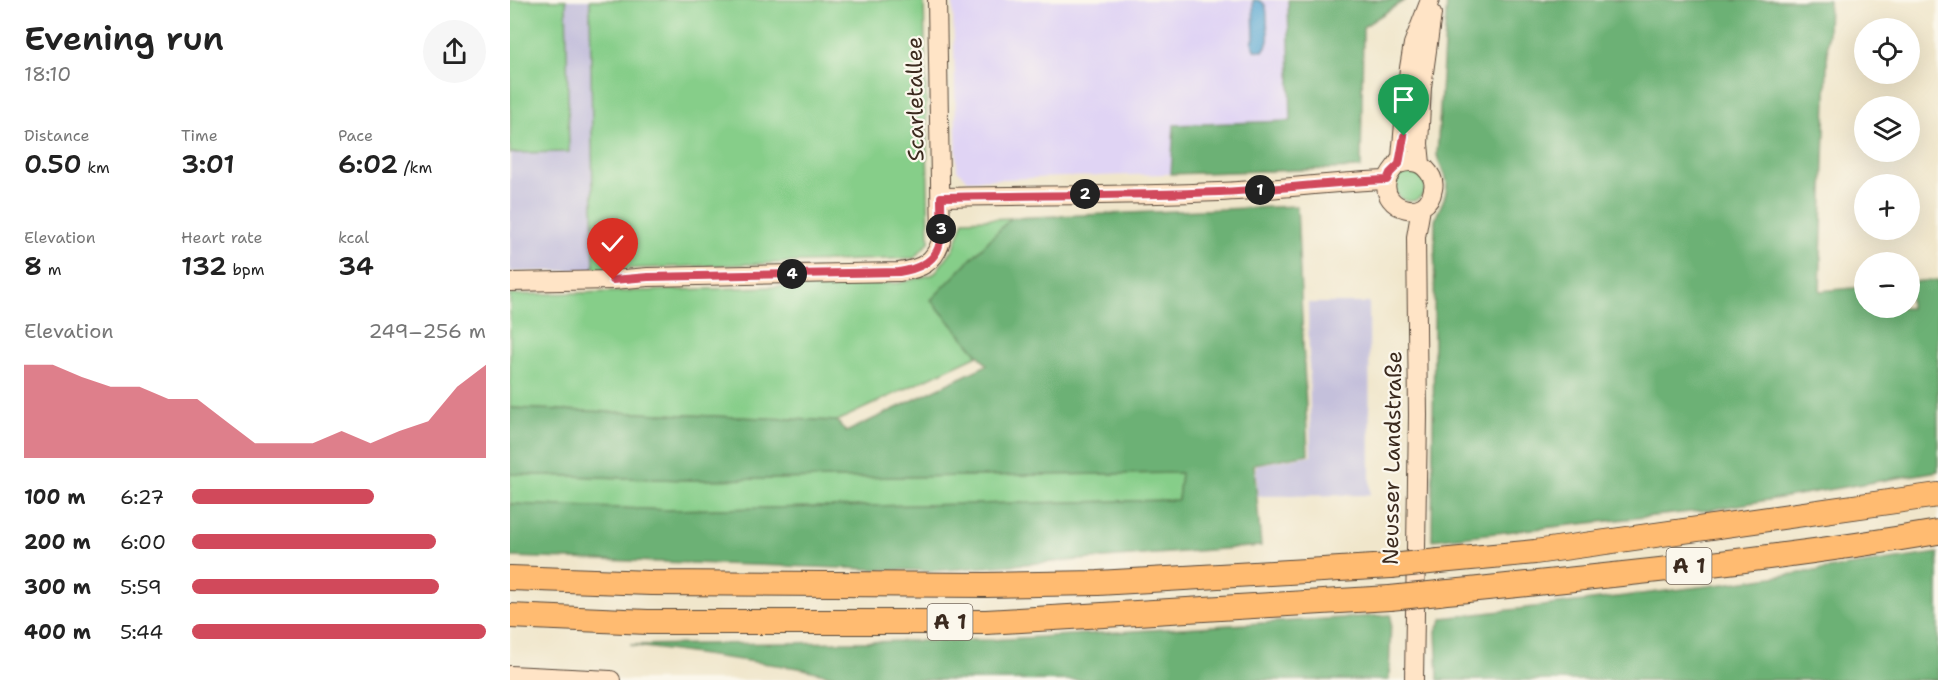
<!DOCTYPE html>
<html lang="en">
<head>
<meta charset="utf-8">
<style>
	body { margin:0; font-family:"Shantell Sans",sans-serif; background:#f6f6f6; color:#222; height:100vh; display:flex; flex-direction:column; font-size:22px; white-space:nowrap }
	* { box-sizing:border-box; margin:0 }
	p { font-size:20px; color:#767676 }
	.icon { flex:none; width:33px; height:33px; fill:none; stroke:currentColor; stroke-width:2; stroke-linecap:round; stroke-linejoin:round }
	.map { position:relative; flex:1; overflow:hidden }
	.sheet { display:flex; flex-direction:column; background:#fff; width:510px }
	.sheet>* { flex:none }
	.fabs { position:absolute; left:1344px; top:18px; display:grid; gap:12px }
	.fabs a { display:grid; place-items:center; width:66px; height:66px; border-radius:50%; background:#fff; box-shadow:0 6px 24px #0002; font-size:30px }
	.pin { position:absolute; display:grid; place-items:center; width:51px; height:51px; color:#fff; margin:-62px -26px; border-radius:50% 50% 50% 0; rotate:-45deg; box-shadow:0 0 6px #0007 }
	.pin .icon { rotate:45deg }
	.km { position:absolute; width:30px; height:30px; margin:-15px; border-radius:50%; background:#222; color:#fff; font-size:16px; line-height:30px; text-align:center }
	.round { display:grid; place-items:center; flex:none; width:63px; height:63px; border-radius:32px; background:#f6f6f6 }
	.summary { display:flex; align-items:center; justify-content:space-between; height:102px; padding:0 24px }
	h1 { font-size:33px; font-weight:600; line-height:45px }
	.figures { display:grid; grid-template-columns:repeat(3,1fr); gap:9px; height:102px; padding:6px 24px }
	.figures div { display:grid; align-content:center }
	.figures b { font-size:26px; font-weight:600 }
	.figures small { font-size:16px; font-weight:400 }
	.figures p { font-size:16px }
	.chart { height:168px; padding:12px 24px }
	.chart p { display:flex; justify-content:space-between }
	.chart svg { width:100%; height:108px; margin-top:6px; fill:#d1495b; opacity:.7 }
	ul { padding:0 24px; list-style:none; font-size:20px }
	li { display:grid; grid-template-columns:96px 72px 1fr; align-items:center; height:45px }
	li i { height:15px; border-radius:8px; background:#d1495b }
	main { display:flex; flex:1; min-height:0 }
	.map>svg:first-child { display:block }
	.built { fill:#e0d4f4 }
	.industrial { fill:#c4c0db }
	.green { fill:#86ce89; stroke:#607c54; stroke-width:1.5 }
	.forest { fill:#6cb175; stroke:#546e4a; stroke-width:1.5 }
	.water { fill:#57a6d1; stroke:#496878; stroke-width:1.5 }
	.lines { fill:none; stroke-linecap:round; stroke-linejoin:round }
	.secondary-casing { stroke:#564638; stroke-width:20 }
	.highway-casing { stroke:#564638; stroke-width:26 }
	.secondary { stroke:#ffe4c6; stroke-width:18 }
	.highway { stroke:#ffbb71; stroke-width:24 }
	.highway-bridge-casing { stroke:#564638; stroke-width:26; stroke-linecap:butt }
	.highway-bridge { stroke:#ffbb71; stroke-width:24 }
	.route-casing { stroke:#fff; stroke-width:12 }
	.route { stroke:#d1495b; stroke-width:8 }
	.labels { text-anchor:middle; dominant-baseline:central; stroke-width:4.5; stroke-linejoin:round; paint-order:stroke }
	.shield { fill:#fbf7ec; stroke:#75685c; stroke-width:1.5 }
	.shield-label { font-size:21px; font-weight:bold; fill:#3b2a1e }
	.street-label { font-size:22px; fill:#3b2a1e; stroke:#fbf7ec }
</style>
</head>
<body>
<main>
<section class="sheet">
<div class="summary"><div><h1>Evening run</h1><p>18:10</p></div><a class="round"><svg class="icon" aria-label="share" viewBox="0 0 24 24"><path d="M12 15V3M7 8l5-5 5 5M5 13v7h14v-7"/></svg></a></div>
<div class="figures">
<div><p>Distance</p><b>0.50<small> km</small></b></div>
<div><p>Time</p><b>3:01</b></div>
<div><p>Pace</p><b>6:02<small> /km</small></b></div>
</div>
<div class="figures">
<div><p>Elevation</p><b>8<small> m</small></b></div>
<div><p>Heart rate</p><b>132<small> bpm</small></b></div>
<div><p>kcal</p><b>34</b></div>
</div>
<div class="chart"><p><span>Elevation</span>249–256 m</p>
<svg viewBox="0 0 160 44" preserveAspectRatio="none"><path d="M0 44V6L10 6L20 11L30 15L40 15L50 20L60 20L70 29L80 38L90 38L100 38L110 33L120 38L130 33L140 29L150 15L160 6V44z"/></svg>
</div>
<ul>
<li><b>100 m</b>6:27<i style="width:62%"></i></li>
<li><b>200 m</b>6:00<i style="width:83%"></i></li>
<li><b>300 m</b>5:59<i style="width:84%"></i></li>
<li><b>400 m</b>5:44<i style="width:100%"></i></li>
</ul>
</section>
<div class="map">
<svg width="1428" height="680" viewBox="0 0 1428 680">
	<rect width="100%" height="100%" fill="#fbf7ec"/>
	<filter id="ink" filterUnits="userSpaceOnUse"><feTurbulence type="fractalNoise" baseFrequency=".0167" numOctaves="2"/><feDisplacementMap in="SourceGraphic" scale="12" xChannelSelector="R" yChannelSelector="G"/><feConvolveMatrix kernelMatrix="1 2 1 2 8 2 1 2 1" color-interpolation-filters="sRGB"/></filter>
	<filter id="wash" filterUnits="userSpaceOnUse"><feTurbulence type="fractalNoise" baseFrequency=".008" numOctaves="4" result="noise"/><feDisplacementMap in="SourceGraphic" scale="24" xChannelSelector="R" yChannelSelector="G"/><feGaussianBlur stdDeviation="1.35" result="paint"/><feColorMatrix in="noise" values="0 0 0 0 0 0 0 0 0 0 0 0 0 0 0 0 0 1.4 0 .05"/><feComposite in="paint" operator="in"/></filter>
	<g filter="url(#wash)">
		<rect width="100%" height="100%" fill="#f0e6cb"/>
		<path class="built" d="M 443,0 L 854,0 L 851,168 L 458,180 L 447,170 Z"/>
		<path class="industrial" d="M 0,0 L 80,0 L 84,270 L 0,272 Z
			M 798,303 L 859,303 L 860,495 L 748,496 L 746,465 L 801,455 Z"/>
		<path class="green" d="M 0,0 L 56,0 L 59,152 L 0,153 Z
			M 80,0 L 414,0 L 419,242 L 404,258 L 84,270 Z
			M885 186a15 15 0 1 1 30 0a15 15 0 1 1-30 0Z
			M 501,218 L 421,300 L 468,355 L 327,421 L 0,408 L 0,295 L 389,283 L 424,274 L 444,248 L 454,220 Z
			M 671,473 L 668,500 L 160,510 L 0,504 L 0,474 L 178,480 Z"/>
		<path class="forest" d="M 778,0 L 895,0 L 853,27 L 851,168 L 661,174 L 664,125 L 781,121 Z
			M 937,0 L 1319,0 L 1310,291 L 1354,287 L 1354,308 L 1400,308 L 1400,282 L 1428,280 L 1428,471 L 1199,510 L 922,540 L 925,221 C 929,206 940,194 936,178 C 934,170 929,164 927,155 Z
			M 787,206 L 798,454 L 744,464 L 751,546 L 422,571 L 0,557 L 0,504 L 160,510 L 668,500 L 671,473 L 178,480 L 0,474 L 0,408 L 327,421 L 336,432 L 477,365 L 421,300 L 501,218 Z
			M 1428,553 L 1428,680 L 928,680 L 926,631 L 933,618 L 1214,584 Z
			M 881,615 L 879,680 L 340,680 L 289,668 L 120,645 L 481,640 Z"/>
		<path class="water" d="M 743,0 C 757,0 757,8 757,20 C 757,33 762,40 753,51 L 745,50 L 742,42 L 744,38 Z"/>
	</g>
	<g filter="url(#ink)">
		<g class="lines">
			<defs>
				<path id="secondary" d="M 889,164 C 898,161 908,161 915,168 C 921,174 925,181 923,189 C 918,223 870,210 877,181 C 879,171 888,166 891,157 L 899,68 L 903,44 L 920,0
					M 911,164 L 909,144 L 912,87 L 922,14
					M 431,197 C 524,195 617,196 709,192 C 765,190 821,182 877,180
					M 0,282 L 103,280 L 138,277 L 389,272 C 411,269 424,263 431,241 L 427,0
					M 0,675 L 101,680
					M 904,680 L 908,415 L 906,237 L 911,208"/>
				<path id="highway" d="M 929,561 L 1025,552 L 1428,495
					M 0,578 L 141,583 L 476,585 L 588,583 L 881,566
					M 929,593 C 1096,576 1263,560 1428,532
					M 0,616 L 138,622 L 476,622 L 880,598"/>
			</defs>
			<use href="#secondary" class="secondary-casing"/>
			<use href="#highway" class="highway-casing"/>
			<use href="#secondary" class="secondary"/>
			<use href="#highway" class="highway"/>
			<defs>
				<path id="highway-bridge" d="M 881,566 L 929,561
					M 880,598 L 929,593"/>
			</defs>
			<use href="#highway-bridge" class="highway-bridge-casing"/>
			<use href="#highway-bridge" class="highway-bridge"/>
		</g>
	</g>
	<g class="lines" filter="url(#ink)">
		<defs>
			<path id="route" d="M 103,280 L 138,277 L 389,272 C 439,264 431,237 431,197 C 524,195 617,196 709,192 C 765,190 821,182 877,180 L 880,173 L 889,164 L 894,136"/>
		</defs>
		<use href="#route" class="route-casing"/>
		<use href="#route" class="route"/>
	</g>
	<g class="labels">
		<g class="shield">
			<rect x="1156.5" y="548" width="45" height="36" rx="4.5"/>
			<rect x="417.5" y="604" width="45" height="36" rx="4.5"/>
		</g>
		<g class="shield-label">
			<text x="1179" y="566">A 1</text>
			<text x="440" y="622">A 1</text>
		</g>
		<g class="street-label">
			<text transform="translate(405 99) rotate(-91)">Scarletallee</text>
			<text transform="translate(882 458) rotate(-89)">Neusser Landstraße</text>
		</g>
	</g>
</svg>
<div class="fabs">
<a><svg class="icon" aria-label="locate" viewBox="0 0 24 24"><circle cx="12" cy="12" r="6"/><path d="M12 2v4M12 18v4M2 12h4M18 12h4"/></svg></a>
<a><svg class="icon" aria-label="layers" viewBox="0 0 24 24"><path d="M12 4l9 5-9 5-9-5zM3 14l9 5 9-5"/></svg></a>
<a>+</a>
<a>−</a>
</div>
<div class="pin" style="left:894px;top:136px;background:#1e9e55"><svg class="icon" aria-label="arrive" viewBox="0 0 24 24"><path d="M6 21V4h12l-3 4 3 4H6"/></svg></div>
<div class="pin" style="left:103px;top:280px;background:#d93025"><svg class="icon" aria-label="check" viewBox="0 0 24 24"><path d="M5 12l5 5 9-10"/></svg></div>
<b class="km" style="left:750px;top:190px">1</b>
<b class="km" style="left:575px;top:194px">2</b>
<b class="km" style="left:431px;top:229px">3</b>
<b class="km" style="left:282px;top:274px">4</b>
</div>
</main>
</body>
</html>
